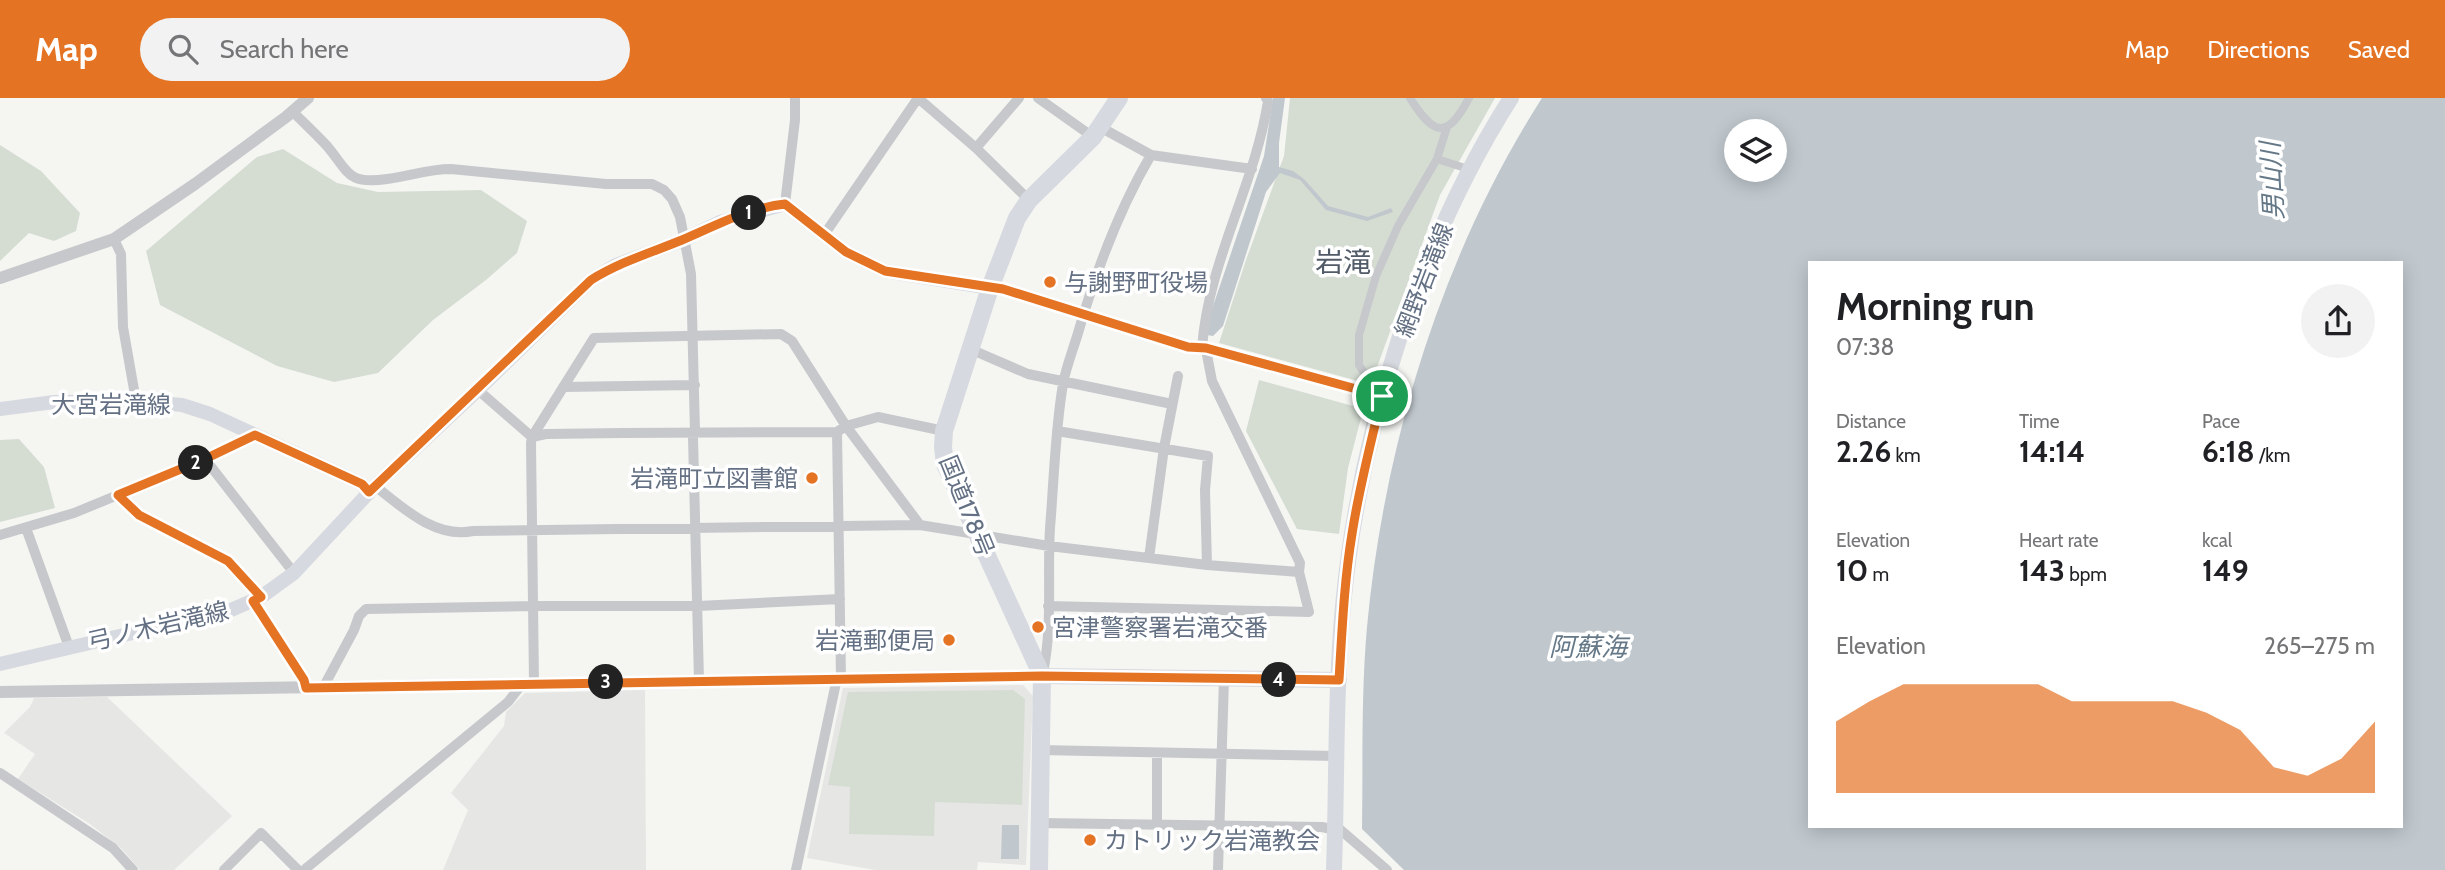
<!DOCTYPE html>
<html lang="en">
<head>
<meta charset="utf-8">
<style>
	body { margin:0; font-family:Cabin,"Noto Sans JP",sans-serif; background:#f2f2f2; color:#202124; height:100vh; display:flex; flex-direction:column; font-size:26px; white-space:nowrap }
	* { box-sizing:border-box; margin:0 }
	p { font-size:23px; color:#757577 }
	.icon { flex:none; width:38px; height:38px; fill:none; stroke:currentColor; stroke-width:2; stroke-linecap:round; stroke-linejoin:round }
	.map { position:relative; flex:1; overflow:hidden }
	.details { position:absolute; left:1808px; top:163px; width:595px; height:567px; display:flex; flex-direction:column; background:#fff; border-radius:0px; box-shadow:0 4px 18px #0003 }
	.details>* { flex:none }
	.buttons { position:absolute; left:1724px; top:21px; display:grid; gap:14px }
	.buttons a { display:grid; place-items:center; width:63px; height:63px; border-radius:50%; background:#fff; box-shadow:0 4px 18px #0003; font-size:35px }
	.pin { position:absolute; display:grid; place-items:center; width:60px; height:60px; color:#fff; margin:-30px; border:4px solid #fff; border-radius:50%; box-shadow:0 2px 7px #0007 }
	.km { position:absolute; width:35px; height:35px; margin:-18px; border-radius:50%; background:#222; color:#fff; font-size:19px; line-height:35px; text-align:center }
	.round { display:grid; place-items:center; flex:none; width:74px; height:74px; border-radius:37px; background:#f2f2f2 }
	.headline { display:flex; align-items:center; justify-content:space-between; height:119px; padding:0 28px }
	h1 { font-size:38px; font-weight:700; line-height:52px }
	.stats { display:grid; grid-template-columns:repeat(3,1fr); gap:10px; height:119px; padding:7px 28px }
	.stats div { display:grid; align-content:center }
	.stats b { font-size:30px; font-weight:700 }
	.stats small { font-size:19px; font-weight:400 }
	.stats p { font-size:19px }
	.chart { height:196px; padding:14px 28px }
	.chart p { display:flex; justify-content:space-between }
	.chart svg { width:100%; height:126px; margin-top:7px; fill:#e47323; opacity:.7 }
	header { display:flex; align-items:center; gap:42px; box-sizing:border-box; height:98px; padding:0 35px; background:#e47323; color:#fff }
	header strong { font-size:33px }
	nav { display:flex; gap:38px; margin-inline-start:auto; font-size:24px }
	.search { width:490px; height:63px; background:#f2f2f2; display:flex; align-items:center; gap:18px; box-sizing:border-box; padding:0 24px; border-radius:38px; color:#757577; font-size:26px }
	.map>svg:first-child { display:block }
	.built { fill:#e6e6e5 }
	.green { fill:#d5ddd3 }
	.water { fill:#c0c8ce; fill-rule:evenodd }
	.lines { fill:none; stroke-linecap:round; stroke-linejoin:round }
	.pedestrian { stroke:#c6c8cc; stroke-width:8 }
	.minor { stroke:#c6c8cc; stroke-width:10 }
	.tertiary { stroke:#c6c8cc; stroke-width:12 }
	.secondary { stroke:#d6d9df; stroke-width:14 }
	.primary { stroke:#d6d9df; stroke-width:16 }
	.trunk { stroke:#d6d9df; stroke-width:18 }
	.route-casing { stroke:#fff; stroke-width:14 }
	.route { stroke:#e47323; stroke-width:9 }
	.poi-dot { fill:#e47323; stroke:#fff; stroke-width:2.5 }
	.labels { text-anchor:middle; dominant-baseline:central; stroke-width:7; stroke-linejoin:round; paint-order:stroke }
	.street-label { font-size:24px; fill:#647083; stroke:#fff }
	.poi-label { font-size:24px; fill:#647083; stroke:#fff; text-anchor:start }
	.water-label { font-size:26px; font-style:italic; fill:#657887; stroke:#fff }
	.quarter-label { font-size:28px; fill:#525b68; stroke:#fff }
</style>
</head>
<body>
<header>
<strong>Map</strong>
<div class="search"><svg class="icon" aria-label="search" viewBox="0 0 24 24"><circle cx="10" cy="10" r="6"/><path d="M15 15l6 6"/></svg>Search here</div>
<nav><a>Map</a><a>Directions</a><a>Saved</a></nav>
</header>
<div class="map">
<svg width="2445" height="772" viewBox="0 0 2445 772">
	<rect width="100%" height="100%" fill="#f5f6f2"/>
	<path class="built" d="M 1023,587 L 1033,598 L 1026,767 L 978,764 L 977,772 L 875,772 L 807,760 L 843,590 Z
		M 645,592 L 646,772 L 443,772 L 468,712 L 451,695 L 504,628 L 506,614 L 525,595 Z
		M 107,599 L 232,718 L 174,772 L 140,772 L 122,751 L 90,726 L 18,681 L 35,656 L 4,635 L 30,609 L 34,600 Z"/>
	<path class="green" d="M 1290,0 L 1495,0 L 1440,97 L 1376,272 L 1358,283 L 1219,245 L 1246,162 L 1284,58 Z
		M 0,47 L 41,73 L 80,115 L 76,133 L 54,143 L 29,135 L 0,163 Z
		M 283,51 L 337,85 L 378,94 L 481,92 L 527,123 L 517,155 L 486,182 L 433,222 L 378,275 L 334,284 L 277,268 L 160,207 L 146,153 L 257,59 Z
		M 1259,282 L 1353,308 L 1361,320 L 1348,370 L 1339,436 L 1297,431 L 1246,333 Z
		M 19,341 L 44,369 L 55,410 L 0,424 L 0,342 Z
		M 1013,592 L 1025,601 L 1022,707 L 935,704 L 934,738 L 849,736 L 850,689 L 828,687 L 848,594 Z"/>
	<path class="water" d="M 1273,0 L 1285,0 L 1279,45 L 1279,69 L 1293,73 L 1304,81 L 1328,108 L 1368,119 L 1391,110 L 1393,114 L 1367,123 L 1326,112 L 1300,82 L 1280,75 L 1266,94 L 1223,228 L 1213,238 L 1207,237 L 1211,214 L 1264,58 Z
		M 1542,0 L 2445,0 L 2445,772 L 1404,772 L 1362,731 C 1363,664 1361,596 1367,529 C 1384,346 1442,156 1542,0 ZM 1774,33 L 1774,72 L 1736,72 L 1736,33 ZM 2401,164 L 2401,728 L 1810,728 L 1810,164 Z
		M 1002,727 L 1019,727 L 1019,761 L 1001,761 Z"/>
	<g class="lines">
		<path class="pedestrian" d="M 1410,0 C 1434,38 1447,42 1469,0
			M 1437,61 L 1462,69
			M 1368,281 L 1359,267 L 1359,237 L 1376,178 L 1398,128 L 1437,61 L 1447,29"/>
		<path class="minor" d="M 918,0 L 976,50 L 1029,102
			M 1038,0 L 1093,39
			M 292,13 C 304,25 316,36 327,48 C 349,74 347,87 387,81 C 409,78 429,71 451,71 L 606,86 L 652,86 L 664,92 L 672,101 L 680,119 L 691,176 L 695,334 L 693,339 L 699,583
			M 1100,29 L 1151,57 L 1252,71
			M 976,50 L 1019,0
			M 785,106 L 795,22 L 795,0
			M 824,137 L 918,0
			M 114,141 L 121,156 L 123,229 L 136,303
			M 990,190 L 1003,191 L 1188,249 L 1206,250
			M 1202,250 C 1208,164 1255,87 1268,3 L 1266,0
			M 970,251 L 1028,276 L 1172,306
			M 1209,251 L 1207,257 L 1212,283 L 1300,465 L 1299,474
			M 563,289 L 695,287
			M 478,292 L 532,339
			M 1057,333 L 1208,358 L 1205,392 L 1207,467
			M 532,339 L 546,336 L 623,335 L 837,334
			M 205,361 L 294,475
			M 375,388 C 402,409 435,441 473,433 L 920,427 L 1049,448 L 1207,467 L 1299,474 L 1309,514 L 1048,508
			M 118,397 L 139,417 L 228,463 L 261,499
			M 26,430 L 69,549
			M 0,437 L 74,415 L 205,361 L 255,337
			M 1149,460 L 1164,350 L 1178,278
			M 253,503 L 304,582 L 306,590
			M 1043,574 C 1053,528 1047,477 1050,430 C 1054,382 1055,333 1063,286 C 1066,269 1073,252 1078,235 C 1096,173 1118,113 1151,57
			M 841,580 L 837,334 L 846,328 L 878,319 L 944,333
			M 534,585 L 531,345 L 532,339 L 594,240 L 781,236 L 792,243 L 846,328 L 920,427
			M 323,590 L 354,532 L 359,518 L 366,511 L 533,508 L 698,508 L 840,501
			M 1040,652 L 1337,658
			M 0,675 L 113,750 L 133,772
			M 1040,725 L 1322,729 L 1336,732
			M 1157,727 L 1157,655
			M 1336,728 L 1387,772
			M 224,772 L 261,735 L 298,772
			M 304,772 L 508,604 L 522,586
			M 796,772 L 837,580
			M 1218,772 L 1224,581"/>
		<path class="tertiary" d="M 0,180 L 114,141 L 195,86 L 286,19 L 308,0
			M 1206,250 L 1382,298
			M 0,594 L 1042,578"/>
		<path class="secondary" d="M 0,311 L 54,304 L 136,303 L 182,307 L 210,316 L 362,386 L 369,395
			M 0,566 L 231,512 L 261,499 L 294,475 L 375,388 L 478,292 L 591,182 L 616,167 L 683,142 L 720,124 L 785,106 L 846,154 L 885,173 L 990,190"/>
		<path class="primary" d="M 1042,578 L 1339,582
			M 1334,772 C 1337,684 1335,596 1343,508 C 1359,336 1418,146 1511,0"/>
		<path class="trunk" d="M 1039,772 L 1042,578 L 945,366 L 943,349 L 944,333 L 990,190 L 1017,120 L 1029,102 L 1093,39 L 1119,0"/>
	</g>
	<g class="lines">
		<defs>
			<path id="route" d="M 785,106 L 846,154 L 885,173 L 1003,191 L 1188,249 L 1206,250 L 1382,298 C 1371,344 1359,390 1352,436 C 1344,484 1342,534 1339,582 L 1042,578 L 306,590 L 304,582 L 253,503 L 261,499 L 228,463 L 139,417 L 118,397 L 205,361 L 255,337 L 362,386 L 369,394 L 591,182 C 620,164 650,155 682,142 C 715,128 748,110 785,106 Z"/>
		</defs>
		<use href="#route" class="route-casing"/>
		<use href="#route" class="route"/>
	</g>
	<g class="poi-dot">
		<circle cx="1050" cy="184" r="7"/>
		<circle cx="812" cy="380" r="7"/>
		<circle cx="1038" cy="529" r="7"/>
		<circle cx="949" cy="542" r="7"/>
		<circle cx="1090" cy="742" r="7"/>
	</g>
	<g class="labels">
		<g class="street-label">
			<text transform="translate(1424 182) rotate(-69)">網野岩滝線</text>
			<text x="111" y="306">大宮岩滝線</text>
			<text transform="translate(967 408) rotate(68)">国道178号</text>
			<text transform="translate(158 528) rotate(-13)">弓ノ木岩滝線</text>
		</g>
		<g class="poi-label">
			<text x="1064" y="184">与謝野町役場</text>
			<text x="798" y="380" text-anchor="end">岩滝町立図書館</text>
			<text x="1052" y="529">宮津警察署岩滝交番</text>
			<text x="935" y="542" text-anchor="end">岩滝郵便局</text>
			<text x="1104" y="742">カトリック岩滝教会</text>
		</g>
		<g class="water-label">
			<text transform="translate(2272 83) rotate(-93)">男山川</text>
			<text x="1588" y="549">阿蘇海</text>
		</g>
		<g class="quarter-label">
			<text x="1343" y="164">岩滝</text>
		</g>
	</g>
</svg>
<div class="buttons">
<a><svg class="icon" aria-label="layers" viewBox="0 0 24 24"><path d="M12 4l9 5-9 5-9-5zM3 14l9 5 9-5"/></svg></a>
</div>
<div class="pin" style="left:1382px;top:298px;background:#1e9e55"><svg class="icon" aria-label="arrive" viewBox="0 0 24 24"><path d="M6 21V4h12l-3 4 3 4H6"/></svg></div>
<b class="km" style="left:749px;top:115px">1</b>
<b class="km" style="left:196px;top:365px">2</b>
<b class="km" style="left:606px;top:584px">3</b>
<b class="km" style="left:1279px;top:582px">4</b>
<section class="details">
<div class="headline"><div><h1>Morning run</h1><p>07:38</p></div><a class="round"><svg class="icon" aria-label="share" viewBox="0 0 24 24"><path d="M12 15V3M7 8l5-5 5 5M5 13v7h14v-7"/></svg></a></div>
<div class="stats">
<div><p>Distance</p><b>2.26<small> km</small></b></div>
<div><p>Time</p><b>14:14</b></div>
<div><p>Pace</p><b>6:18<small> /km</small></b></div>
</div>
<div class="stats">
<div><p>Elevation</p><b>10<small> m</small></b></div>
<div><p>Heart rate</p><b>143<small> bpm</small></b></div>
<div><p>kcal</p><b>149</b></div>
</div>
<div class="chart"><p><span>Elevation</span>265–275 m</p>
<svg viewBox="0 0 160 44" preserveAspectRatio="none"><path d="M0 44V19L10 12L20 6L30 6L40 6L50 6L60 6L70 12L80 12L90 12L100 12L110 16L120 22L130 35L140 38L150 32L160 19V44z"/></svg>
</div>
</section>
</div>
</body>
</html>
